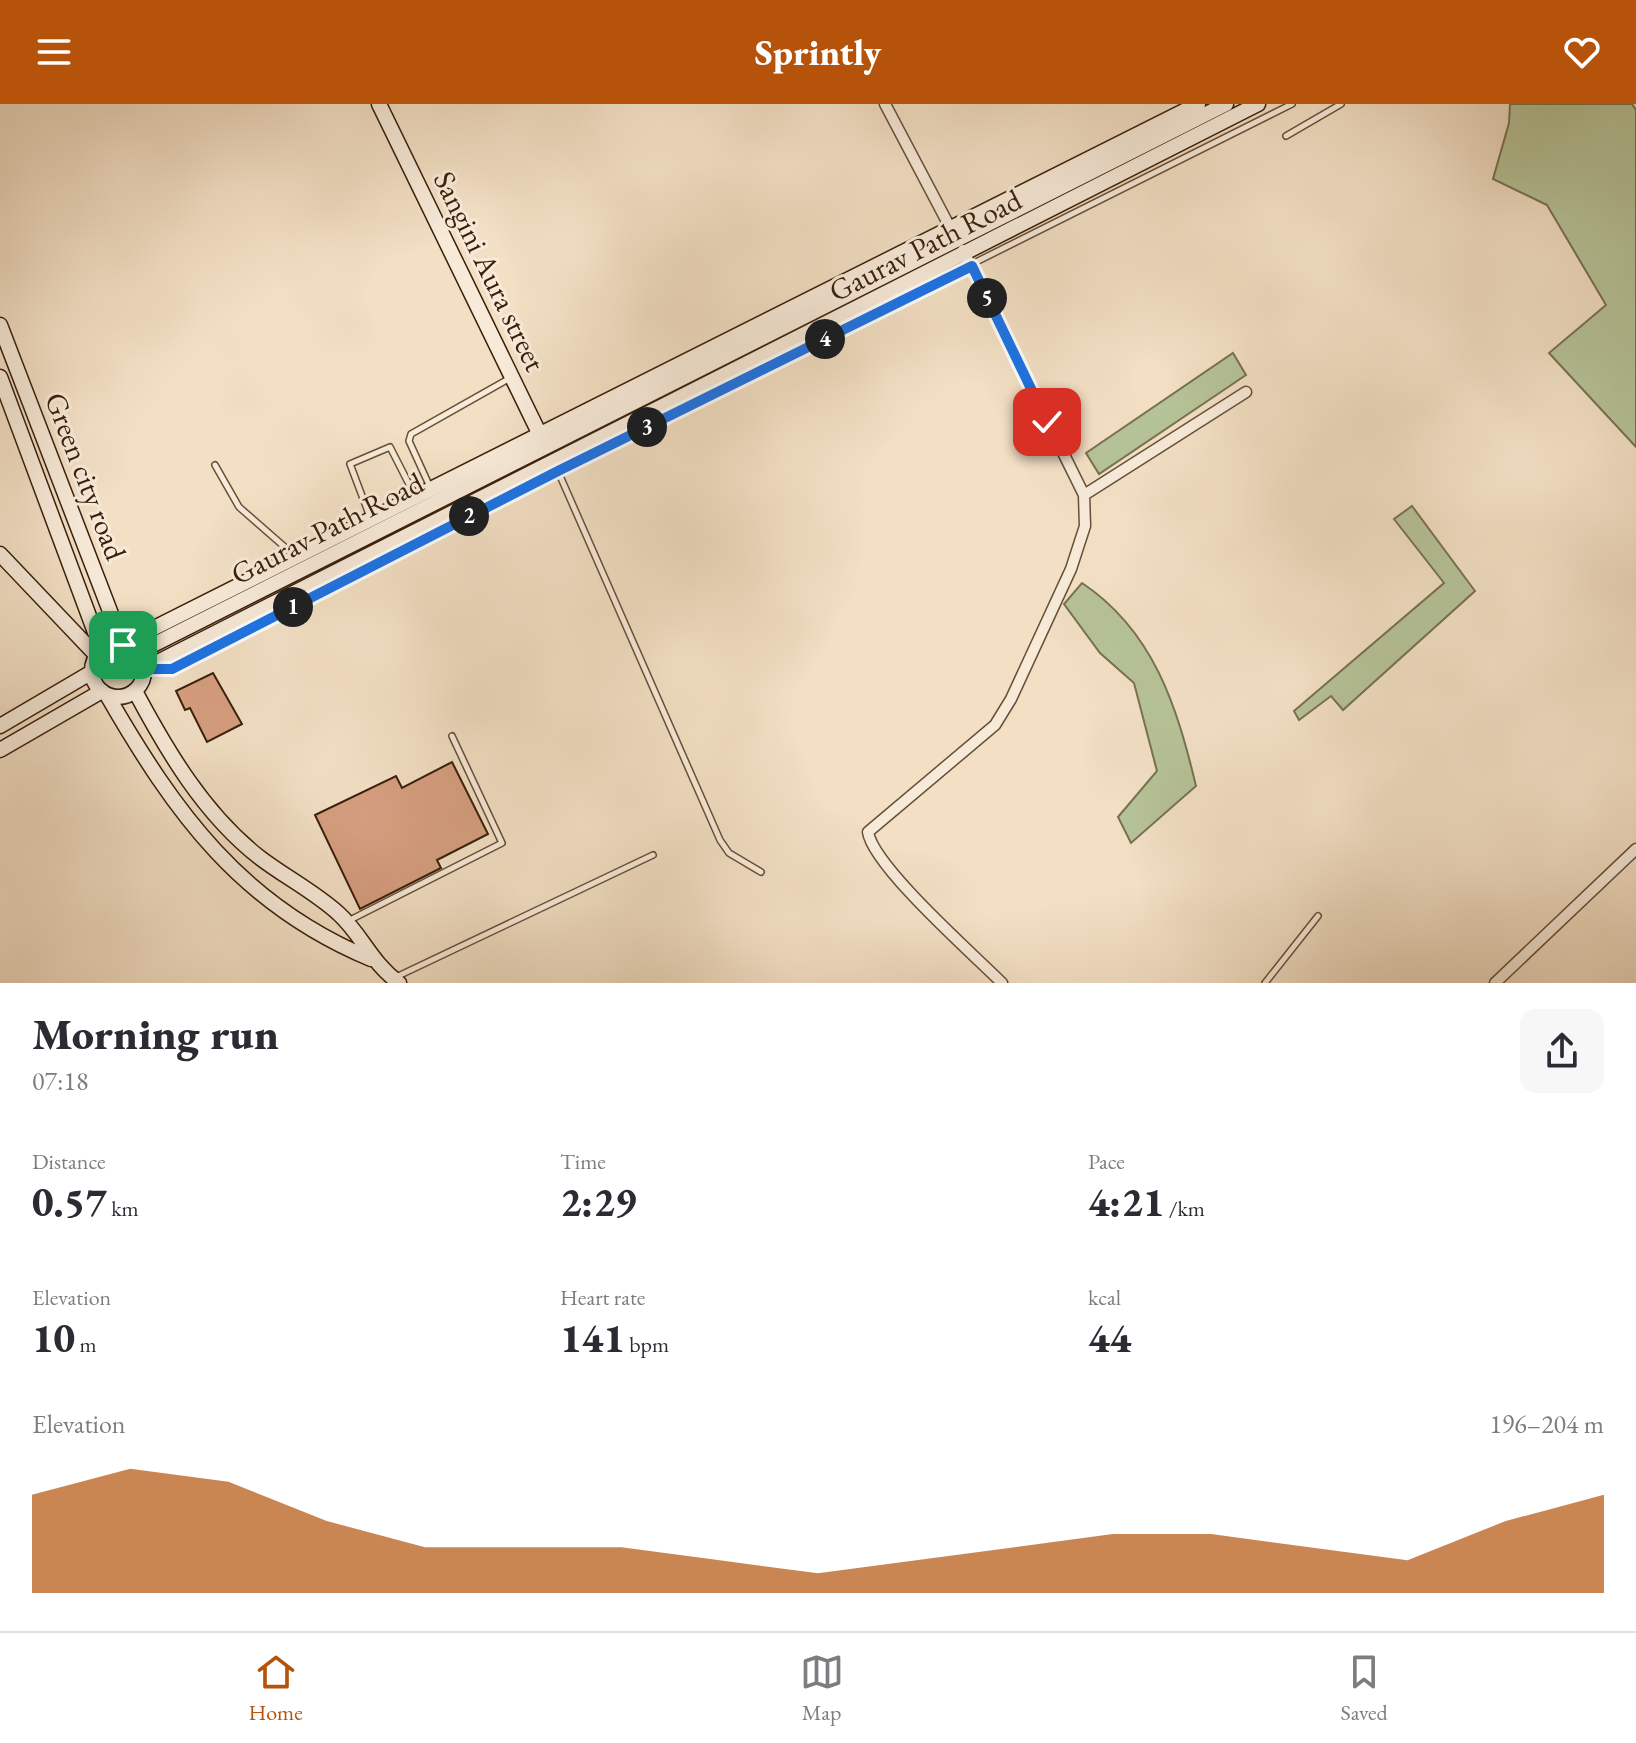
<!DOCTYPE html>
<html lang="en">
<head>
<meta charset="utf-8">
<style>
	body { margin:0; font-family:"EB Garamond",serif; background:#f7f7f7; color:#2b2b33; height:100vh; display:flex; flex-direction:column; font-size:30px; white-space:nowrap }
	* { box-sizing:border-box; margin:0 }
	p { font-size:26px; color:#7c7c81 }
	.icon { flex:none; width:44px; height:44px; fill:none; stroke:currentColor; stroke-width:2; stroke-linecap:round; stroke-linejoin:round }
	.map { position:relative; height:879px; overflow:hidden }
	.sheet { display:flex; flex-direction:column; background:#fff; flex:1 }
	.sheet>* { flex:none }
	.pin { position:absolute; display:grid; place-items:center; width:68px; height:68px; color:#fff; margin:-34px; border-radius:16px; box-shadow:0 4px 12px #0006 }
	.km { position:absolute; width:40px; height:40px; margin:-20px; border-radius:50%; background:#222; color:#fff; font-size:22px; line-height:40px; text-align:center }
	.round { display:grid; place-items:center; flex:none; width:84px; height:84px; border-radius:16px; background:#f7f7f7 }
	.head { display:flex; align-items:center; justify-content:space-between; height:136px; padding:0 32px }
	h1 { font-size:44px; font-weight:800; line-height:60px }
	.stats { display:grid; grid-template-columns:repeat(3,1fr); gap:12px; height:136px; padding:8px 32px }
	.stats div { display:grid; align-content:center }
	.stats b { font-size:40px; font-weight:800 }
	.stats small { font-size:22px; font-weight:400 }
	.stats p { font-size:22px }
	.chart { height:224px; padding:16px 32px }
	.chart p { display:flex; justify-content:space-between }
	.chart svg { width:100%; height:144px; margin-top:8px; fill:#b45309; opacity:.7 }
	header { display:flex; justify-content:space-between; align-items:center; height:104px; padding:0 32px; background:#b45309; color:#fff; font-size:36px; font-weight:800 }
	.tabs { display:flex; justify-content:space-around; align-items:center; height:112px; border-top:2px solid #e1e1e2; background:#fff; font-size:22px; color:#7c7c81 }
	.tabs a { display:grid; justify-items:center; gap:4px }
	.tabs .on { color:#b45309 }
	.map>svg:first-child { display:block }
	.green { fill:#b6c398; stroke:#787151; stroke-width:2 }
	.building { fill:#d59e80; stroke:#391f0a; stroke-width:2 }
	.lines { fill:none; stroke-linecap:round; stroke-linejoin:round }
	.lane-casing { stroke:#674f38; stroke-width:8 }
	.street-casing { stroke:#674f38; stroke-width:13 }
	.secondary-casing { stroke:#391f0a; stroke-width:17 }
	.lane { stroke:#f7ead9; stroke-width:5 }
	.street { stroke:#f7ead9; stroke-width:10 }
	.secondary { stroke:#f7ead9; stroke-width:14 }
	.route-casing { stroke:#fff; stroke-width:16 }
	.route { stroke:#1a73e8; stroke-width:10 }
	.labels { text-anchor:middle; dominant-baseline:central; stroke-width:6; stroke-linejoin:round; paint-order:stroke }
	.street-label { font-size:30px; fill:#391f0a; stroke:#f7ead9 }
</style>
</head>
<body>
<header><svg class="icon" aria-label="menu" viewBox="0 0 24 24"><path d="M4 6h16M4 12h16M4 18h16"/></svg>Sprintly<svg class="icon" aria-label="heart" viewBox="0 0 24 24"><path d="M12 20l-8-8c-3-5 5-10 8-4 3-6 11-1 8 4z"/></svg></header>
<div class="map">
<svg width="1636" height="879" viewBox="0 0 1636 879">
	<rect width="100%" height="100%" fill="#f2dfc4"/>
	<filter id="stains"><feTurbulence type="fractalNoise" baseFrequency=".0025" numOctaves="4"/><feColorMatrix values="0 0 0 0 .2 0 0 0 0 .09 0 0 0 0 .02 0 0 0 .5 -.17"/></filter>
	<radialGradient id="worn" r=".72"><stop offset=".6" stop-color="#630" stop-opacity="0"/><stop offset="1" stop-color="#630" stop-opacity=".3"/></radialGradient>
	<path class="green" d="M 1510,0 L 1632,0 L 1636,6 L 1636,343 L 1549,249 L 1606,201 L 1547,101 L 1493,75 L 1509,19 Z
		M 1233,249 L 1246,271 L 1099,370 L 1086,349 Z
		M 1412,402 L 1475,487 L 1343,606 L 1331,592 L 1299,616 L 1294,607 L 1444,479 L 1394,415 Z
		M 1082,479 C 1154,527 1177,603 1196,682 L 1131,739 L 1118,713 L 1157,667 L 1134,579 L 1100,549 L 1064,500 Z"/>
	<path class="building" d="M 213,569 L 242,620 L 207,638 L 190,604 L 185,606 L 176,587 Z
		M 452,658 L 488,730 L 437,756 L 441,764 L 360,805 L 315,711 L 396,672 L 402,684 Z"/>
	<g class="lines">
		<defs>
			<path id="lane" d="M 1286,32 L 1341,0
				M 215,361 L 239,403 L 295,452
				M 557,365 L 720,736 L 729,749 L 761,768
				M 430,383 L 409,337 L 411,330 L 512,273
				M 370,413 L 350,360 L 390,343 L 414,390
				M 152,565 L 172,565 L 558,367 L 1292,0
				M 350,816 L 502,739 L 452,632
				M 394,874 L 653,751
				M 1265,879 L 1318,812"/>
			<path id="street" d="M 885,0 L 953,129
				M 963,146 L 1084,391 L 1085,422 L 1071,465 L 1011,595 L 995,621 L 868,728 C 873,762 973,850 1002,879
				M 1084,391 L 1246,288
				M 1495,879 L 1636,745"/>
			<path id="secondary" d="M 379,0 L 542,335
				M 0,221 L 123,541
				M 0,273 L 102,547
				M 0,450 L 97,552
				M92 567a26 26 0 1 1 52 0a26 26 0 1 1-52 0Z
				M 145,545 L 145,532 L 150,526 L 1198,0
				M 137,549 L 1226,0
				M 144,565 L 1258,0
				M 135,587 C 167,647 204,710 259,753 C 285,773 315,788 339,810 C 362,831 370,857 399,879
				M 107,591 C 175,709 241,801 371,855
				M 0,622 L 92,568
				M 0,646 L 102,587"/>
		</defs>
		<use href="#lane" class="lane-casing"/>
		<use href="#street" class="street-casing"/>
		<use href="#secondary" class="secondary-casing"/>
		<use href="#lane" class="lane"/>
		<use href="#street" class="street"/>
		<use href="#secondary" class="secondary"/>
	</g>
	<g class="lines">
		<defs>
			<path id="route" d="M 123,541 L 137,549 L 144,565 L 172,565 L 558,367 L 972,162 L 1047,318"/>
		</defs>
		<use href="#route" class="route-casing"/>
		<use href="#route" class="route"/>
	</g>
	<g class="labels">
		<g class="street-label">
			<text transform="translate(925 141) rotate(-27)">Gaurav Path Road</text>
			<text transform="translate(490 167) rotate(64)">Sangini Aura street</text>
			<text transform="translate(86 372) rotate(69)">Green city road</text>
			<text transform="translate(327 424) rotate(-27)">Gaurav Path Road</text>
		</g>
	</g>
	<rect width="100%" height="100%" filter="url(#stains)"/>
	<rect width="100%" height="100%" fill="url(#worn)"/>
</svg>
<div class="pin" style="left:123px;top:541px;background:#1e9e55"><svg class="icon" aria-label="arrive" viewBox="0 0 24 24"><path d="M6 21V4h12l-3 4 3 4H6"/></svg></div>
<div class="pin" style="left:1047px;top:318px;background:#d93025"><svg class="icon" aria-label="check" viewBox="0 0 24 24"><path d="M5 12l5 5 9-10"/></svg></div>
<b class="km" style="left:293px;top:503px">1</b>
<b class="km" style="left:469px;top:412px">2</b>
<b class="km" style="left:647px;top:323px">3</b>
<b class="km" style="left:825px;top:235px">4</b>
<b class="km" style="left:987px;top:194px">5</b>
</div>
<section class="sheet">
<div class="head"><div><h1>Morning run</h1><p>07:18</p></div><a class="round"><svg class="icon" aria-label="share" viewBox="0 0 24 24"><path d="M12 15V3M7 8l5-5 5 5M5 13v7h14v-7"/></svg></a></div>
<div class="stats">
<div><p>Distance</p><b>0.57<small> km</small></b></div>
<div><p>Time</p><b>2:29</b></div>
<div><p>Pace</p><b>4:21<small> /km</small></b></div>
</div>
<div class="stats">
<div><p>Elevation</p><b>10<small> m</small></b></div>
<div><p>Heart rate</p><b>141<small> bpm</small></b></div>
<div><p>kcal</p><b>44</b></div>
</div>
<div class="chart"><p><span>Elevation</span>196–204 m</p>
<svg viewBox="0 0 160 44" preserveAspectRatio="none"><path d="M0 44V14L10 6L20 10L30 22L40 30L50 30L60 30L70 34L80 38L90 34L100 30L110 26L120 26L130 30L140 34L150 22L160 14V44z"/></svg>
</div>
</section>
<nav class="tabs">
<a class="on"><svg class="icon" aria-label="home" viewBox="0 0 24 24"><path d="M3 11l9-7 9 7M6 9v11h12V9"/></svg>Home</a>
<a><svg class="icon" aria-label="map" viewBox="0 0 24 24"><path d="M3 6l6-2 6 2 6-2v14l-6 2-6-2-6 2zM9 4v14M15 6v14"/></svg>Map</a>
<a><svg class="icon" aria-label="saved" viewBox="0 0 24 24"><path d="M7 4h10v16l-5-4-5 4z"/></svg>Saved</a>
</nav>
</body>
</html>
